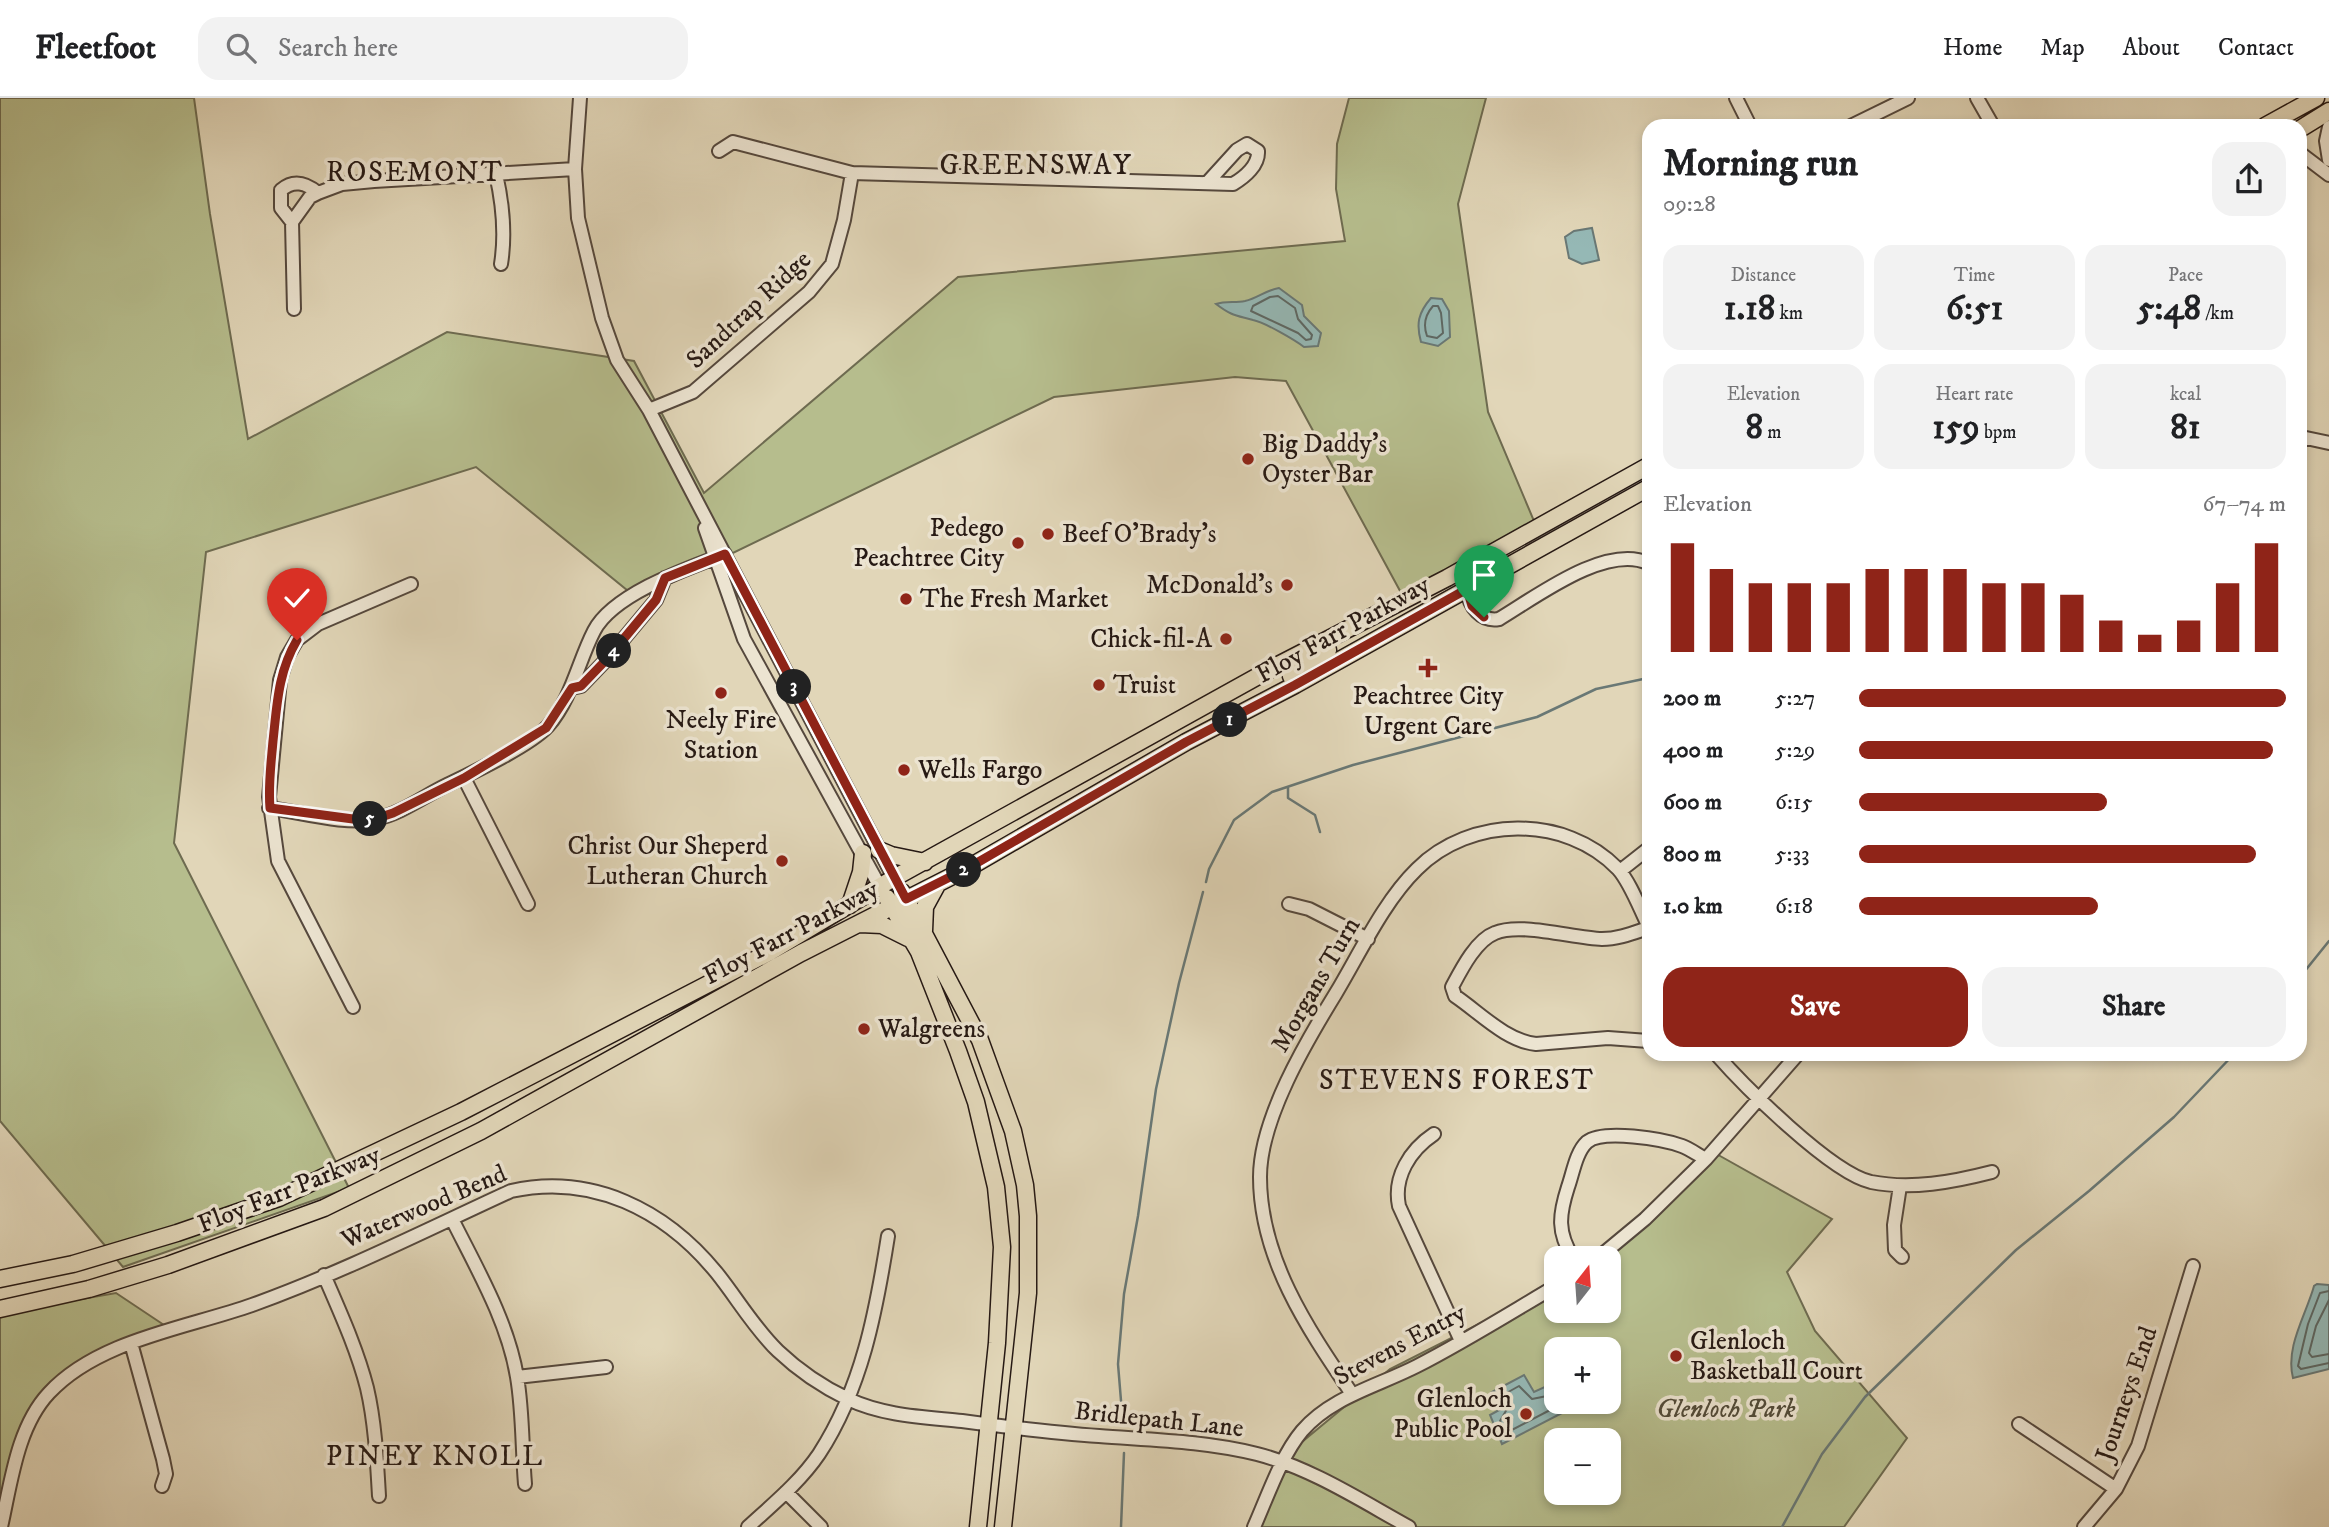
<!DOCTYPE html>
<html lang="en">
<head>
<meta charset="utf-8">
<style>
	body { margin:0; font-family:"IM FELL DW Pica",serif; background:#f2f2f2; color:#202124; height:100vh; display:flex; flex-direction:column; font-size:26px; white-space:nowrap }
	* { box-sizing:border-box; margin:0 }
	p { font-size:23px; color:#757577 }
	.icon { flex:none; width:38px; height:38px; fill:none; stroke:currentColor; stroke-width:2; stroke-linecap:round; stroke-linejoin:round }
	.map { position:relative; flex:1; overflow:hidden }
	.sheet { position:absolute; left:1642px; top:21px; width:665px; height:942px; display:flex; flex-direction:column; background:#fff; border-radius:21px; box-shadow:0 4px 10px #0003 }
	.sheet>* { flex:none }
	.needle { width:46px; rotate:17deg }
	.fabs { position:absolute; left:1544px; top:1148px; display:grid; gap:14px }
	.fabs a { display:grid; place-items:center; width:77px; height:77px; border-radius:14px; background:#fff; box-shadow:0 4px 10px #0003; font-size:35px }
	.pin { position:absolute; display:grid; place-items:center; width:60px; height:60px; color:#fff; margin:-72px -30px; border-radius:50% 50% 50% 0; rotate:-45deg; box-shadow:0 0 7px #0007 }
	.pin .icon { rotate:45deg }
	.km { position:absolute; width:35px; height:35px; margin:-18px; border-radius:50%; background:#222; color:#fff; font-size:19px; line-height:35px; text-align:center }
	.round { display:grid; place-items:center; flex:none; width:74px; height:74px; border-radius:21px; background:#f2f2f2 }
	.overview { display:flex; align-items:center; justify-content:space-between; height:119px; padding:0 21px }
	h1 { font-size:38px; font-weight:700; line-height:52px }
	.metrics { display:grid; grid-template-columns:repeat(3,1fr); gap:10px; height:119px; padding:7px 21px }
	.metrics div { display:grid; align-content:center; border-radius:18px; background:#f2f2f2; text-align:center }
	.metrics b { font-size:35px; font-weight:700 }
	.metrics small { font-size:19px; font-weight:400 }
	.metrics p { font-size:19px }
	.chart { height:196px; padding:14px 21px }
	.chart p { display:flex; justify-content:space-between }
	.chart svg { width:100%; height:126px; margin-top:7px; stroke:#8f2418; stroke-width:6 }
	.primary-button { display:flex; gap:14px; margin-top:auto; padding:14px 21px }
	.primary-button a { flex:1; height:80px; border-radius:21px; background:#8f2418; color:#fff; font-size:28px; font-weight:700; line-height:80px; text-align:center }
	.primary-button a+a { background:#f2f2f2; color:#202124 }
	ul { padding:0 21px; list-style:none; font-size:23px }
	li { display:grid; grid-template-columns:112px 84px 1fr; align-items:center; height:52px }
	li i { height:18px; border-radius:9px; background:#8f2418 }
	header { display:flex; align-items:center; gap:42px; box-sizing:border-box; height:98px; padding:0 35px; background:#fff; border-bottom:2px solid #e0e0e0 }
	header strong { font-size:33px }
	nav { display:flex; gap:38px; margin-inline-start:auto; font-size:24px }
	.search { width:490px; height:63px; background:#f2f2f2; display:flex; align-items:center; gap:18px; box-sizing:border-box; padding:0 24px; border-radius:21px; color:#757577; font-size:26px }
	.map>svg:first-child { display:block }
	.green { fill:#b6bd8d; stroke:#6e6b50; stroke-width:2; fill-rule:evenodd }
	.water { fill:#95b8b5; stroke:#697875; stroke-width:2 }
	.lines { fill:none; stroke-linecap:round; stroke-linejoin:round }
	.shore { stroke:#5e6864; stroke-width:2 }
	.stream { stroke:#697875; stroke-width:2.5 }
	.minor-casing { stroke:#55483d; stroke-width:16 }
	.major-casing { stroke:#261914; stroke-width:19 }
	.minor { stroke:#ece4d1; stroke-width:12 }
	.major { stroke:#e1d6b8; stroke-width:16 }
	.route-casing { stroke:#fff; stroke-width:14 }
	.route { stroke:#8f2418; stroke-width:9 }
	.poi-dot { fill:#8f2418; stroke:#ece4d1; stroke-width:2.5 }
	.labels { text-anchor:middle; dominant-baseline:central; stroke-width:7; stroke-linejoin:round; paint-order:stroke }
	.street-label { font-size:26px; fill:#261914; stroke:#ece4d1 }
	.poi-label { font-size:26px; fill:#261914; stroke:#ece4d1; text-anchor:start }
	.park-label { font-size:26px; font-style:italic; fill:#514a38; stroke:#ece4d1 }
	.neighbourhood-label { font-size:28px; letter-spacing:2px; fill:#261914; stroke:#ece4d1 }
</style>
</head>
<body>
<header>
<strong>Fleetfoot</strong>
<div class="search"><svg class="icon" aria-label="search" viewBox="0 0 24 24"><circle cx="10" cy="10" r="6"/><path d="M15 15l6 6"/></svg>Search here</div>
<nav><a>Home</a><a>Map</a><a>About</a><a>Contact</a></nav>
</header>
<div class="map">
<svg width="2329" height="1429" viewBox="0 0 2329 1429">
	<rect width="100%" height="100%" fill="#e1d6b8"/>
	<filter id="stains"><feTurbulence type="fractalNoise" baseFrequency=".00286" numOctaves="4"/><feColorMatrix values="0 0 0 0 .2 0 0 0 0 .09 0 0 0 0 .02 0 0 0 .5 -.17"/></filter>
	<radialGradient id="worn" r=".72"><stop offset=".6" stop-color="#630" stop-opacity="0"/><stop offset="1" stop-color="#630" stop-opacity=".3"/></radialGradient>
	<path class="green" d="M 0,0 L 194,0 L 210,116 L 248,341 L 447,234 L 634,263 L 704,395 L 958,179 L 1345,143 L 1336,91 L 1337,46 L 1349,0 L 1486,0 L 1458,106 L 1488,314 L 1534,423 L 1405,502 L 1286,283 L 1235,279 L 1054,299 L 638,501 L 476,369 L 206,454 L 174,745 L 349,1090 L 123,1169 L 0,1023 Z
		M 1713,1054 L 1832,1121 L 1787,1174 L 1815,1233 L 1907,1340 L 1844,1429 L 1247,1429 L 1279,1363 L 1390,1271 L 1556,1187 L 1556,1213 L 1608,1213 L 1608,1160 L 1593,1160 ZM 1556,1251 L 1608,1251 L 1608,1304 L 1556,1304 ZM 1556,1342 L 1608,1342 L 1608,1395 L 1556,1395 Z
		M 116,1195 L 164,1227 L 82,1264 L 46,1293 L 17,1351 L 0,1426 L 0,1218 L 36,1209 Z"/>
	<path class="water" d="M 1592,130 L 1599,162 L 1582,166 L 1569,160 L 1565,139 L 1574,133 Z
		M 1279,190 L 1302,207 L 1304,218 L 1321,235 L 1318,248 L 1304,249 C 1295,242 1264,224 1253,222 C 1235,217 1232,218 1216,206 C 1226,203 1235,205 1245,203 C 1258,200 1266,192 1279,190 Z
		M 1431,200 L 1442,201 L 1449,213 L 1450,239 L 1438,248 L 1421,244 C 1416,226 1418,215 1431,200 Z
		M 2317,1186 L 2329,1187 L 2329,1271 L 2293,1280 C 2285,1249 2306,1217 2314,1188 Z
		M 1524,1277 L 1534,1294 L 1549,1287 L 1562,1315 L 1502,1346 L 1490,1317 L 1501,1311 L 1492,1294 Z"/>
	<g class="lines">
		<path class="shore" d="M 1278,198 L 1295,210 L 1298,221 L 1312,237 L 1311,241 L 1306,242 L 1298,235 L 1251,213 L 1253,208 L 1270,199 Z
			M 1433,208 L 1438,208 L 1441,215 L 1443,235 L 1437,240 L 1427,238 C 1423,227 1425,217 1433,208 Z
			M 2329,1193 L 2320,1195 L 2308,1226 L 2298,1268 L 2301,1271 L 2329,1265
			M 2329,1202 L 2316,1228 L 2309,1255 L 2312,1259 L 2329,1256
			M 1519,1288 L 1532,1301 L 1547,1298 L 1551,1303 L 1552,1311 L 1506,1335 L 1500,1323 L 1507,1311 L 1503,1297 Z"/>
		<path class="stream" d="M 1288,689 L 1288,700 L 1315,717 L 1320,734
			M 1206,784 L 1209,771 L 1234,722 L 1272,694 L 1353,667 L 1537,619 L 1596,591 L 1648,580
			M 2300,879 L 2329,843
			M 1123,1327 L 1118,1266 L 1124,1196 L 1138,1118 L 1156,991 L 1179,885 L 1203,794
			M 1121,1429 L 1124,1355
			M 1782,1429 L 1822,1356 L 1865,1299 L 2016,1152 L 2089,1093 L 2174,1019 L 2234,956"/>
		<defs>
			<path id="minor" d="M 580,0 L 575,71 L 578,120 L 602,220 L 617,262 L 649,312 L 894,780
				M 1736,0 L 1750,28
				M 1977,0 L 1993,28
				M 1851,28 L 1908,0
				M 2329,29 L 2326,43 L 2329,62
				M 719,53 L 733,44 L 852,75 L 1233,86 C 1245,79 1259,67 1258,53 L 1247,46 L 1237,52 L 1207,85
				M 2300,55 L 2329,77
				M 496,76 C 503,107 506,135 501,166
				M 292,124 L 281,110 L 281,92 C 294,81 306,85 318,95
				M 294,211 L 292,124 L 310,99 L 318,95 L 342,86 L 374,83 L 575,71
				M 649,312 L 693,294 L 809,194 L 832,166 L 844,122 L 852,75
				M 2300,343 L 2306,340 L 2329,345
				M 705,430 L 744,541 L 880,789
				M 1467,491 C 1469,509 1481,524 1499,521 C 1536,499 1605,446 1648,465
				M 572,590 L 581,588 L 606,562 L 656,502 L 665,480
				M 464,680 L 528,806
				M 269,710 C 301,714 344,727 375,721 C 401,716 424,698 447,687 C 472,675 531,647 548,628 C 572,600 578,564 594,533 C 613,496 688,470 725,456
				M 1620,773 L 1648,751
				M 1289,806 L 1309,811 L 1368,841
				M 1648,830 C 1633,835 1618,841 1602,841 C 1573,840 1520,824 1495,835 C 1476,842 1461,872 1452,889 L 1455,898 C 1479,914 1506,943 1536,946 L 1608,940 L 1648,943
				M 353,909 L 278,763 L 269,699 L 280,582 L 287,559 L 297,542 L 318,526 L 411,486
				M 1716,956 C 1744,988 1831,1075 1871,1084 C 1911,1092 1953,1084 1992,1074
				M 1434,1036 C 1410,1052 1393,1079 1399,1108 L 1461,1243
				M 1900,1088 L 1894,1127 L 1895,1152 L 1902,1159
				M 452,1121 C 477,1171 508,1224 517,1279 C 523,1314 522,1351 525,1386
				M 1573,1160 C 1557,1134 1559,1117 1568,1089 C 1573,1075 1576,1054 1587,1044 C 1603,1031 1663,1041 1682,1048 C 1690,1051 1698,1057 1706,1061
				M 1598,1160 L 1645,1121 L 1706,1061 L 1798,956
				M 324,1177 C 340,1214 357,1251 367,1290 C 375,1324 377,1363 379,1398
				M 131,1245 L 163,1361 L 166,1376 L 162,1388
				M 517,1279 L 606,1269
				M 1352,1296 C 1308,1231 1260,1161 1260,1079 C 1260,1021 1306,944 1336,895 C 1360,855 1384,803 1417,771 C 1470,718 1565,716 1618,771 C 1630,784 1640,811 1648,827
				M 2019,1326 L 2116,1391
				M 786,1394 L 821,1429
				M 1,1429 C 11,1385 17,1329 49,1295 C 98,1242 187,1230 252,1207 C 341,1175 426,1132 511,1093 C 592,1075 665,1112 716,1174 C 737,1200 754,1230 778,1253 C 798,1272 823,1289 848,1301 C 884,1318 924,1319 962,1323 C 1007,1329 1053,1335 1099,1338 C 1151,1342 1205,1343 1257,1356 C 1311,1370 1360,1402 1409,1429
				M 748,1429 C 773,1406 800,1384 819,1356 C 862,1290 876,1214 888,1138
				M 1254,1429 C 1267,1400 1281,1358 1302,1333 C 1331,1299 1378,1288 1417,1268 C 1464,1244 1510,1215 1556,1188
				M 2084,1429 L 2116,1391 L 2138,1348 L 2193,1168"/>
			<path id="major" d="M 2265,28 L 2316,0
				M 2300,31 L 2329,13
				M 1295,587 L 1291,578 L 1295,572 L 1328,552
				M 879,752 L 891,757 L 925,764
				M 902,794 L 980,942 L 1013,1033 L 1025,1087 L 1028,1118 L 1028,1195 L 1003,1429
				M 887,800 L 919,854 L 958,953 L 976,1004 L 996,1089 L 1002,1149 L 997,1245 L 978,1429
				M 850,807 L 861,774 L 863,755
				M 860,826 L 882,827 L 908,840
				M 924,833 L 925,809 L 937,787
				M 0,1181 L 73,1166 L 177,1135 L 279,1100 L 461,1014 L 770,854 L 894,780 L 1280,566 L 1447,480 L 1648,368
				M 0,1211 L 89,1191 L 168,1167 L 324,1110 L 481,1033 L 801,855 L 968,770 L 1186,644 L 1295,587 L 1648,390"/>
		</defs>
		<use href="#minor" class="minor-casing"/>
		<use href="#major" class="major-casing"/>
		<use href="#minor" class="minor"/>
		<use href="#major" class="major"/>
	</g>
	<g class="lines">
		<defs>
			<path id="route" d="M 297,542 C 278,574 277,607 273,643 C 271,666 268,688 270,710 L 353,721 L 375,721 L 393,715 L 464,680 L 546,630 L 572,590 L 581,588 L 606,562 L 656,502 L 665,480 L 725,456 L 906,801 L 968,770 L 1186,644 L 1295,587 L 1467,491 L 1472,508 L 1484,519"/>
		</defs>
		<use href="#route" class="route-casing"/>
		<use href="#route" class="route"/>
	</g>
	<g class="poi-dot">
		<circle cx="1248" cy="361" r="7"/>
		<circle cx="1048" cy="436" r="7"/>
		<circle cx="1018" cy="445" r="7"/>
		<circle cx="1287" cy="487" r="7"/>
		<circle cx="906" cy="501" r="7"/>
		<circle cx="1226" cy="541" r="7"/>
		<path d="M1424.5 559.5h7v7h7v7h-7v7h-7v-7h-7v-7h7z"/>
		<circle cx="1099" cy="587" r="7"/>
		<circle cx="721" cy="595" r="7"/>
		<circle cx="904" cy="672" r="7"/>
		<circle cx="782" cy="763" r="7"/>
		<circle cx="864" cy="931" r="7"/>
		<circle cx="1676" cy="1258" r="7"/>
		<circle cx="1526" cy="1316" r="7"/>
	</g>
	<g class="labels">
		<g class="street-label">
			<text transform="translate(749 212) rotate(-43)">Sandtrap Ridge</text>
			<text transform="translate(1343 532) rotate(-29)">Floy Farr Parkway</text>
			<text transform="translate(791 835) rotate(-28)">Floy Farr Parkway</text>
			<text transform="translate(1316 887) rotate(-60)">Morgans Turn</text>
			<text transform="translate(289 1092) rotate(-22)">Floy Farr Parkway</text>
			<text transform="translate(424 1109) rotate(-23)">Waterwood Bend</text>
			<text transform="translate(1400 1247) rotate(-28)">Stevens Entry</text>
			<text transform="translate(2127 1296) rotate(-71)">Journeys End</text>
			<text transform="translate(1159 1322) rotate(6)">Bridlepath Lane</text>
		</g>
		<g class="poi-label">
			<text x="1262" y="346">Big Daddy's<tspan x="1262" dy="30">Oyster Bar</tspan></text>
			<text x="1004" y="430" text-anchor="end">Pedego<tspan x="1004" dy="30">Peachtree City</tspan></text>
			<text x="1062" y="436">Beef O'Brady's</text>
			<text x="1273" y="487" text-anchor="end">McDonald's</text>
			<text x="920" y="501">The Fresh Market</text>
			<text x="1212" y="541" text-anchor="end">Chick-fil-A</text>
			<text x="1113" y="587">Truist</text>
			<text x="1428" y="598" text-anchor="middle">Peachtree City<tspan x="1428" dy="30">Urgent Care</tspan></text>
			<text x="721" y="622" text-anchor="middle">Neely Fire<tspan x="721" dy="30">Station</tspan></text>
			<text x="918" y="672">Wells Fargo</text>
			<text x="768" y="748" text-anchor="end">Christ Our Sheperd<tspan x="768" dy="30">Lutheran Church</tspan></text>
			<text x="878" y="931">Walgreens</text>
			<text x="1690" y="1243">Glenloch<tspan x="1690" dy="30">Basketball Court</tspan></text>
			<text x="1512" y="1301" text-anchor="end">Glenloch<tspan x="1512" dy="30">Public Pool</tspan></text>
		</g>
		<g class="park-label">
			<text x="1726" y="1311">Glenloch Park</text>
		</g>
		<g class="neighbourhood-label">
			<text x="1036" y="67">GREENSWAY</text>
			<text x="415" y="74">ROSEMONT</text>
			<text x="1457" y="982">STEVENS FOREST</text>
			<text x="435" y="1358">PINEY KNOLL</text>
		</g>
	</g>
	<rect width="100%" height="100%" filter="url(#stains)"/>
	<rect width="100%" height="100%" fill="url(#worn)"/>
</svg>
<div class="fabs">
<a><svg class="needle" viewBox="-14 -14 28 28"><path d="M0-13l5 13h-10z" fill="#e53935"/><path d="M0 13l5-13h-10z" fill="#757577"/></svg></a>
<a>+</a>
<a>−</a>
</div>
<div class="pin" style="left:1484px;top:519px;background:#1e9e55"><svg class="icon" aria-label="arrive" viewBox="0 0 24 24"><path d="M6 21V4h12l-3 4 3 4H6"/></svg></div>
<div class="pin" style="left:297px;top:542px;background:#d93025"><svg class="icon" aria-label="check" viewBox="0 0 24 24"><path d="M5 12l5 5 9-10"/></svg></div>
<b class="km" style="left:1230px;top:622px">1</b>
<b class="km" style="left:964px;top:772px">2</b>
<b class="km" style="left:794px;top:589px">3</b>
<b class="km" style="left:614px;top:553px">4</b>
<b class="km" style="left:370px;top:721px">5</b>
<section class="sheet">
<div class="overview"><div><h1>Morning run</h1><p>09:28</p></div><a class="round"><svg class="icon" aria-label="share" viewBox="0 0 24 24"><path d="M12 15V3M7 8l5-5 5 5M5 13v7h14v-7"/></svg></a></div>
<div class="metrics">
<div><p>Distance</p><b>1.18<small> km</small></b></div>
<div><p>Time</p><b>6:51</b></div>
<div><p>Pace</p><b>5:48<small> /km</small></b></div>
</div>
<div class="metrics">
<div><p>Elevation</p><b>8<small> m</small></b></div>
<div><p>Heart rate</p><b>159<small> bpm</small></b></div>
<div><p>kcal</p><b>81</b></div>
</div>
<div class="chart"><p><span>Elevation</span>67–74 m</p>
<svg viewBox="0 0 160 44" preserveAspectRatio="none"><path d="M5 44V6M15 44V15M25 44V20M35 44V20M45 44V20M55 44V15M65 44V15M75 44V15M85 44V20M95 44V20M105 44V24M115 44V33M125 44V38M135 44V33M145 44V20M155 44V6"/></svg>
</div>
<ul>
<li><b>200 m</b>5:27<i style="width:100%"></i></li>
<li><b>400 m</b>5:29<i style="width:97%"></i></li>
<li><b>600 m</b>6:15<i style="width:58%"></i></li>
<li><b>800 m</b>5:33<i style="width:93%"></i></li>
<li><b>1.0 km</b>6:18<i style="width:56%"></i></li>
</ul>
<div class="primary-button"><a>Save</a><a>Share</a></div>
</section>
</div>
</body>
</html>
